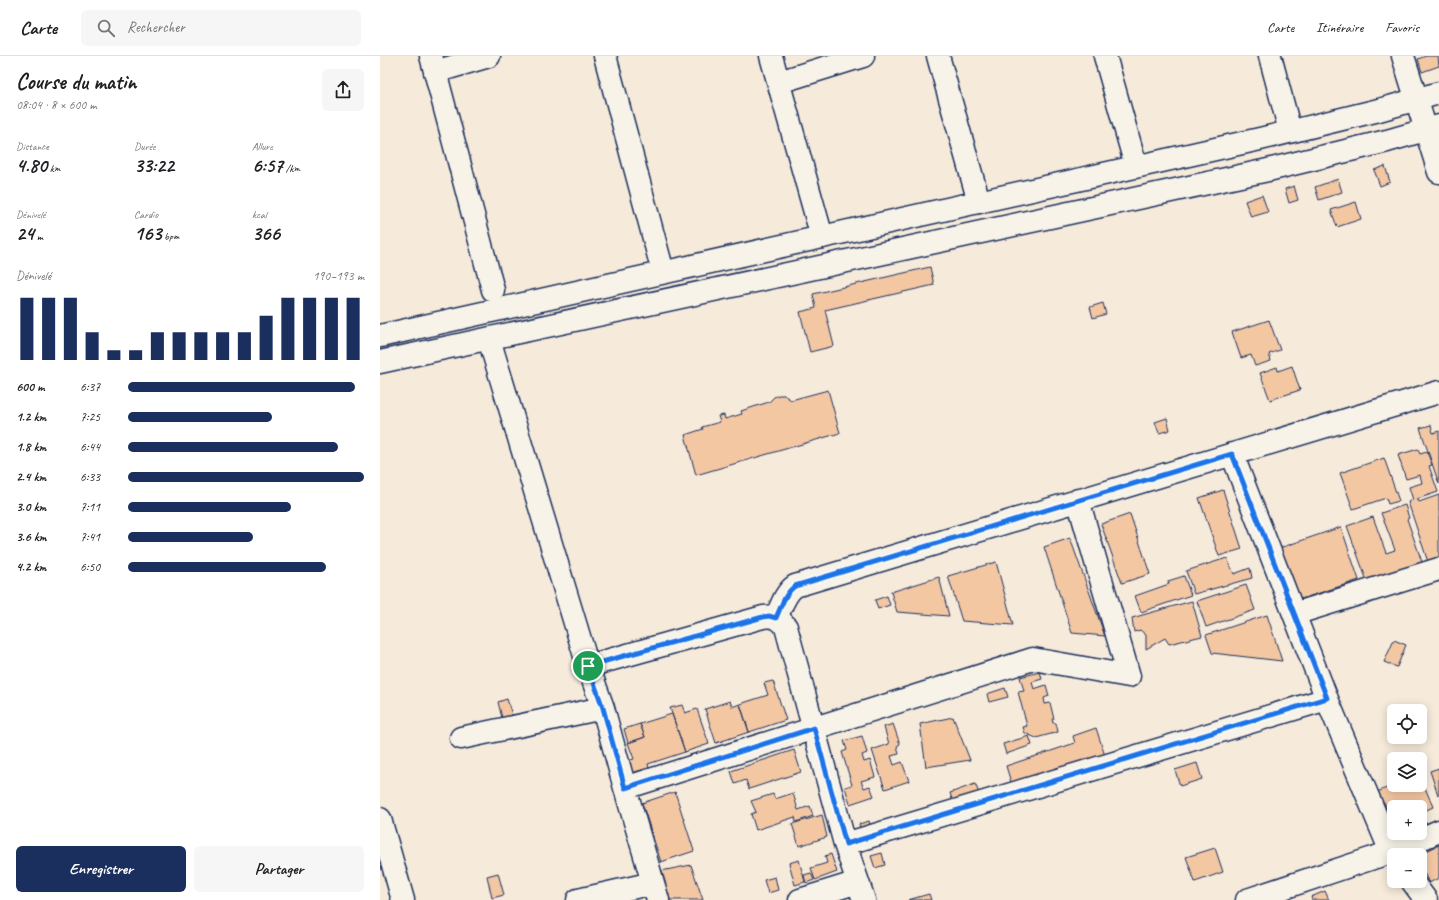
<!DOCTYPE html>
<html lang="fr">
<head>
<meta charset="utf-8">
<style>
	body { margin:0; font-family:Caveat,sans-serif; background:#f6f6f6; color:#202124; height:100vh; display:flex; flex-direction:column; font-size:15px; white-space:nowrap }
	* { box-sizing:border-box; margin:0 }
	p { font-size:13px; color:#757577 }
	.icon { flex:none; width:22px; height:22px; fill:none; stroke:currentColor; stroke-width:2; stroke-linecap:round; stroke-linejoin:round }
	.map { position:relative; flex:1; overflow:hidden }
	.drawer { display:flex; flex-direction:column; background:#fff; width:380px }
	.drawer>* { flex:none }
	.buttons { position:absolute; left:1007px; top:648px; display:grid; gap:8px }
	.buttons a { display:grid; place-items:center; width:40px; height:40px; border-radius:6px; background:#fff; box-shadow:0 2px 10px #0003; font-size:20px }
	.pin { position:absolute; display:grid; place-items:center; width:34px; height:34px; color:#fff; margin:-17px; border:2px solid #fff; border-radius:50%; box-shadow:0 1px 4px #0007 }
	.round { display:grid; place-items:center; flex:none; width:42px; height:42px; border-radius:6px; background:#f6f6f6 }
	.headline { display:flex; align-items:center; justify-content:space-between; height:68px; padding:0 16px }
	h1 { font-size:22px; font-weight:700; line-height:30px }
	.figures { display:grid; grid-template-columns:repeat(3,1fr); gap:6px; height:68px; padding:4px 16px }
	.figures div { display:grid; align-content:center }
	.figures b { font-size:20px; font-weight:700 }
	.figures small { font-size:11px; font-weight:400 }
	.figures p { font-size:11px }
	.chart { height:112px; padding:8px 16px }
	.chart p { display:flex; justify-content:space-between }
	.chart svg { width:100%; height:72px; margin-top:4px; stroke:#1b2f5e; stroke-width:6 }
	.primary-button { display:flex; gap:8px; margin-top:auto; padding:8px 16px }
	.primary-button a { flex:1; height:46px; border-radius:6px; background:#1b2f5e; color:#fff; font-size:16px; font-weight:700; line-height:46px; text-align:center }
	.primary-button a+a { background:#f6f6f6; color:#202124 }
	ul { padding:0 16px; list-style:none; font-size:13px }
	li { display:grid; grid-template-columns:64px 48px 1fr; align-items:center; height:30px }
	li i { height:10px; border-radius:5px; background:#1b2f5e }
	header { display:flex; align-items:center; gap:24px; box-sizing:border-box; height:56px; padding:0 20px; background:#fff; border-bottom:1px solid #e0e0e0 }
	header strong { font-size:19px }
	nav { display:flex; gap:22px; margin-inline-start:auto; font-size:14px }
	.search { width:280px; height:36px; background:#f6f6f6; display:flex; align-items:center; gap:10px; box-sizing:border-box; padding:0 14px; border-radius:6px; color:#757577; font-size:15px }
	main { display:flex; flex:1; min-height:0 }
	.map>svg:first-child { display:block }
	.building { fill:#f4c7a3; stroke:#1b2f5e }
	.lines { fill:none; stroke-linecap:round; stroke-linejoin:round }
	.minor-casing { stroke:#1b2f5e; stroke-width:25 }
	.tertiary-casing { stroke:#1b2f5e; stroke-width:25 }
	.minor { stroke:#f7f3e8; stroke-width:22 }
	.tertiary { stroke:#f7f3e8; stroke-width:22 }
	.route-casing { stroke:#fff; stroke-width:8 }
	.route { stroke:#1a73e8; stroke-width:5 }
</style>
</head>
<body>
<header>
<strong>Carte</strong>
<div class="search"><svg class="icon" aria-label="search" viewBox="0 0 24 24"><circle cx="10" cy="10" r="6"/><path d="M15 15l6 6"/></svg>Rechercher</div>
<nav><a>Carte</a><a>Itinéraire</a><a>Favoris</a></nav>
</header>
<main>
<section class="drawer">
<div class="headline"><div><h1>Course du matin</h1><p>08:04 · 8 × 600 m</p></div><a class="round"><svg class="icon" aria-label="share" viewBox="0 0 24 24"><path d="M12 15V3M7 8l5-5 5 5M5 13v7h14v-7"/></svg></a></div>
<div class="figures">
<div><p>Distance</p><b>4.80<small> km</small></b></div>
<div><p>Durée</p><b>33:22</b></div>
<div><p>Allure</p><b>6:57<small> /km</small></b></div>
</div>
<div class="figures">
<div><p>Dénivelé</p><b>24<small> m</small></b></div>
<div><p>Cardio</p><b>163<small> bpm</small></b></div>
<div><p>kcal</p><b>366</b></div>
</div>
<div class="chart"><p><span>Dénivelé</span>190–193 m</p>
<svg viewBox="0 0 160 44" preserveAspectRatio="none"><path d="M5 44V6M15 44V6M25 44V6M35 44V27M45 44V38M55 44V38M65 44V27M75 44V27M85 44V27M95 44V27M105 44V27M115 44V17M125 44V6M135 44V6M145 44V6M155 44V6"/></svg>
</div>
<ul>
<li><b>600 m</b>6:37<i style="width:96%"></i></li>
<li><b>1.2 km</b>7:25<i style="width:61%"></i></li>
<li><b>1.8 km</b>6:44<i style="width:89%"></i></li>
<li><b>2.4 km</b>6:33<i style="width:100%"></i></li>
<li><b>3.0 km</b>7:11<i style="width:69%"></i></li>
<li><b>3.6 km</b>7:41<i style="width:53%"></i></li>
<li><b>4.2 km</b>6:50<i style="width:84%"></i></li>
</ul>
<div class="primary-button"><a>Enregistrer</a><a>Partager</a></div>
</section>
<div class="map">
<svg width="1059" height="844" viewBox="0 0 1059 844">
	<rect width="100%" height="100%" fill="#f6eada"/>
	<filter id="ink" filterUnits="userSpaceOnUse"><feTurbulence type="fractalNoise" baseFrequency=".025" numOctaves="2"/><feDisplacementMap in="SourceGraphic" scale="8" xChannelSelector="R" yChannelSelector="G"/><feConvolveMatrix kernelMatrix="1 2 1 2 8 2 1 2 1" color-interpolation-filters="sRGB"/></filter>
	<g filter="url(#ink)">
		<path class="building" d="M 1046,0 L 1058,0 L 1059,10 L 1042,16 L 1038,3 Z
			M 1005,110 L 1010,126 L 1000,130 L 994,114 Z
			M 958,123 L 962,136 L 939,144 L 935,131 Z
			M 914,130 L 918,144 L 909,147 L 905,133 Z
			M 882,139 L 888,156 L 871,161 L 865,145 Z
			M 976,146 L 981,163 L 957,171 L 951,154 Z
			M 550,211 L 554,229 L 445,254 L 454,290 L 430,296 L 420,256 L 436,252 L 433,238 Z
			M 723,247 L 726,258 L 713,262 L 710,251 Z
			M 889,264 L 900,294 L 889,298 L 891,305 L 875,310 L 871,299 L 861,302 L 852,276 Z
			M 912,310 L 920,334 L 890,344 L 880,317 L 897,311 L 898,315 Z
			M 448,334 L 460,377 L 316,419 L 305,379 L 323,373 L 322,371 L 340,366 L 338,360 L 344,359 L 345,363 L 362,358 L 361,355 L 389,346 L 394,341 L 399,339 L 404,339 L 411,344 Z
			M 787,362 L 790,374 L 779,377 L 775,366 Z
			M 1051,369 L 1053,377 L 1059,375 L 1059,428 L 1040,372 Z
			M 1038,393 L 1040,398 L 1047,396 L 1052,409 L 1049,410 L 1058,436 L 1037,443 L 1039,446 L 1059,439 L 1059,506 L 1049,509 L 1028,446 L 1033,444 L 1029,431 L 1042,427 L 1040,419 L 1026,423 L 1018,399 Z
			M 1004,402 L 1019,445 L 1008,448 L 1006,442 L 973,453 L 960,417 Z
			M 843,434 L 862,493 L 839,500 L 819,442 Z
			M 1025,449 L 1029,462 L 1027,463 L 1042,506 L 987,525 L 967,470 L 993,461 L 1006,497 L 1015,494 L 1001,457 Z
			M 750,458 L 770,518 L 742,527 L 721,468 Z
			M 961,471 L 979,524 L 915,545 L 897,493 Z
			M 690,482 L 725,580 L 692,577 L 664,491 Z
			M 847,502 L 854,518 L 870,512 L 872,522 L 814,538 L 806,515 Z
			M 616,506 L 633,569 L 582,565 L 568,520 Z
			M 804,520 L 811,539 L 761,556 L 755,540 L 789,528 L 788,525 Z
			M 559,521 L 569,560 L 517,556 L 511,536 Z
			M 866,529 L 875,554 L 826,571 L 817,545 Z
			M 507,540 L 510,549 L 498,553 L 495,544 Z
			M 812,545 L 822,580 L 789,588 L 785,582 L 766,593 L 766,579 L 760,574 L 754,576 L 752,562 Z
			M 887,559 L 902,605 L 832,597 L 826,579 Z
			M 1014,584 L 1026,589 L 1017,611 L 1004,606 Z
			M 660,616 L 662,623 L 652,626 L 654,633 L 666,629 L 669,640 L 664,642 L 665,648 L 670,647 L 674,663 L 672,663 L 673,667 L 676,667 L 678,676 L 656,682 L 645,677 L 643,671 L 647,670 L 638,636 L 644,635 L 640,621 Z
			M 393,625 L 406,664 L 369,676 L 360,648 L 388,639 L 384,627 Z
			M 625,632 L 628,641 L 609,646 L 607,638 Z
			M 127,643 L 132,659 L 122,662 L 118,646 Z
			M 350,645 L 352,651 L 360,648 L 369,676 L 336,687 L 325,653 Z
			M 302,649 L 305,657 L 317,653 L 329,688 L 305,696 L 290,652 Z
			M 292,658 L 305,696 L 268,708 L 269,712 L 251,717 L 247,705 L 254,703 L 248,687 L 265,681 L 260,668 Z
			M 573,661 L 590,704 L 546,711 L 540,668 Z
			M 260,668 L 265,681 L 248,687 L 244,673 Z
			M 513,668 L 520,688 L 517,690 L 519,698 L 511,700 L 514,709 L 522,706 L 529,725 L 505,733 L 492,694 L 509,688 L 504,671 Z
			M 716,672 L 726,703 L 633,733 L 626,710 L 695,687 L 693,680 Z
			M 482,680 L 487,697 L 482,699 L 484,706 L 490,704 L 495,721 L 481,725 L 484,732 L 490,730 L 494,740 L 470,748 L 465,731 L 472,729 L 462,696 L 467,694 L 464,685 Z
			M 649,680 L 652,689 L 626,698 L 623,688 Z
			M 414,694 L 421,716 L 369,733 L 366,724 L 355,728 L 351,715 Z
			M 817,707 L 822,723 L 800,730 L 795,714 Z
			M 1059,712 L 1059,738 L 1058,739 L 1050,715 Z
			M 1041,722 L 1053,751 L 1040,757 L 1040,751 L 1014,751 L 1014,768 L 1004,746 L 1000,748 L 995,737 L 1011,730 L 1013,734 L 1025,729 L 1040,729 Z
			M 595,728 L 600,739 L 574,749 L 570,737 Z
			M 295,736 L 314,795 L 281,806 L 262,747 Z
			M 413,737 L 418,754 L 430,750 L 433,760 L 416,766 L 415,761 L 376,774 L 371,758 L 376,756 L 371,745 L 393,738 L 395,743 Z
			M 442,759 L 447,781 L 419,790 L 412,768 Z
			M 489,765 L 493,777 L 482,780 L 479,768 Z
			M 1059,789 L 1059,822 L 1049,827 L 1040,809 L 1040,799 L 1038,799 Z
			M 835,792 L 843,816 L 815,826 L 806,801 Z
			M 502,797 L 505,809 L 495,812 L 491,800 Z
			M 451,798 L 457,816 L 435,824 L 431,812 L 447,807 L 445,800 Z
			M 419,804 L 425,826 L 415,829 L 409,807 Z
			M 311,809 L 323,844 L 290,844 L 281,815 Z
			M 118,817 L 124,839 L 112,842 L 107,820 Z
			M 431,817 L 434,824 L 426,827 L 424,819 Z
			M 395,821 L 398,834 L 388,837 L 384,824 Z
			M 945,835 L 949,844 L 932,844 L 931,841 Z
			M 549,838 L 551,844 L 528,844 Z"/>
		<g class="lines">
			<defs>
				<path id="minor" d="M 51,0 L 113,234
					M 225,0 L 283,216
					M 391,0 L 442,181
					M 558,0 L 599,146
					M 725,0 L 756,110
					M 890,0 L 910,75
					M 1023,0 L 1059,116
					M 55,16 L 109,0
					M 399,26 L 483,0
					M 109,283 L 208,610 L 223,652 L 245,732 L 278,844
					M 852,398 L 947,643 L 1011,796 L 1014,800
					M 914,558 L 1059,513
					M 396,562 C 401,551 405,537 415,530 L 1059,336
					M 208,610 L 383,561 C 393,559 400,562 406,571 L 465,788 L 484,844
					M 81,682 L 223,652
					M 245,732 L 653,603 L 749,620 L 698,444
					M 0,763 L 23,844
					M 465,788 L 947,643
					M 1032,825 L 1046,844
					M 198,844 L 273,827
					M 420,844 L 478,826
					M 867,844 L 1011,796 L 1059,775"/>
				<path id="tertiary" d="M 0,280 L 880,83 L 999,54 L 1059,37
					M 0,306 L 888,114 L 1007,85 L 1059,70"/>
			</defs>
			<use href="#minor" class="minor-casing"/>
			<use href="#tertiary" class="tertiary-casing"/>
			<use href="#minor" class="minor"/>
			<use href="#tertiary" class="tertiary"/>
		</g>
	</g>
	<g class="lines" filter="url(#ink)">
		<defs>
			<path id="route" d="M 852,398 L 947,642 L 466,788 L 434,672 L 245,732 L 223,652 L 208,610 L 383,561 L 389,560 L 396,562 C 401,551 405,537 415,530 Z"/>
		</defs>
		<use href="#route" class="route-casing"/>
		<use href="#route" class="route"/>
	</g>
</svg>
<div class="buttons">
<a><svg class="icon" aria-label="locate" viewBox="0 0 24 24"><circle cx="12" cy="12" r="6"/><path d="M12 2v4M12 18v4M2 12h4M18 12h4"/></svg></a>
<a><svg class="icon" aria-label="layers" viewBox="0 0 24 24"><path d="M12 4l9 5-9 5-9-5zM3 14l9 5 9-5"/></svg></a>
<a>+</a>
<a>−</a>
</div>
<div class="pin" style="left:208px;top:610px;background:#1e9e55"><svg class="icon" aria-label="arrive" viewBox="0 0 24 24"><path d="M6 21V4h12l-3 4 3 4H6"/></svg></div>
</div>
</main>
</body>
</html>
